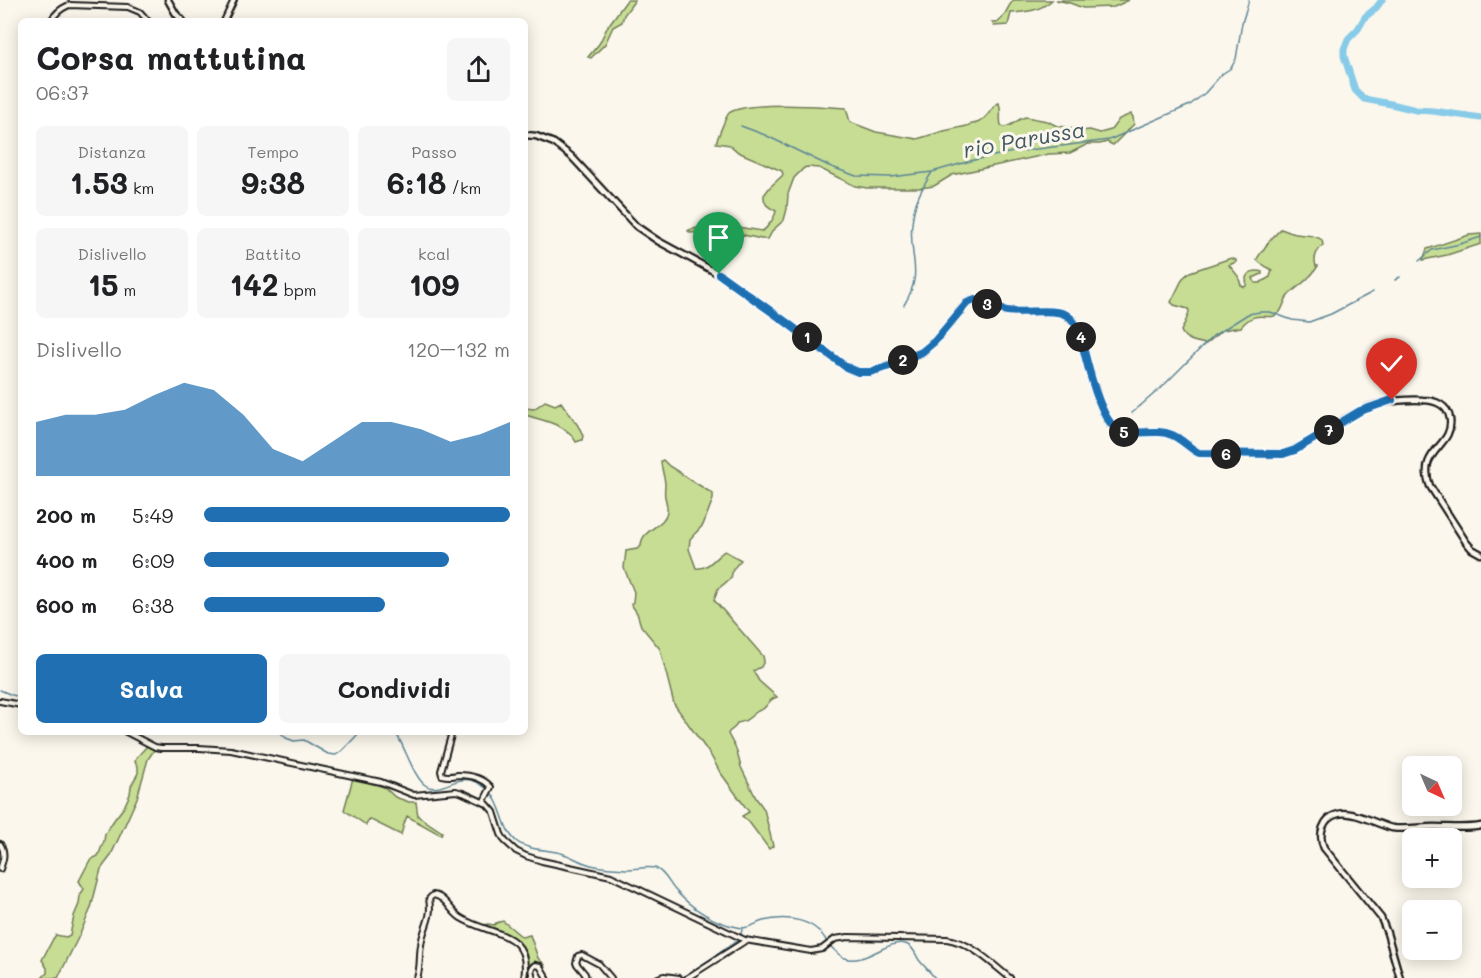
<!DOCTYPE html>
<html lang="it">
<head>
<meta charset="utf-8">
<style>
	body { margin:0; font-family:Mali,sans-serif; background:#f6f6f6; color:#202124; height:100vh; display:flex; flex-direction:column; font-size:22px; white-space:nowrap }
	* { box-sizing:border-box; margin:0 }
	p { font-size:20px; color:#757577 }
	.icon { flex:none; width:33px; height:33px; fill:none; stroke:currentColor; stroke-width:2; stroke-linecap:round; stroke-linejoin:round }
	.map { position:relative; flex:1; overflow:hidden }
	.side { position:absolute; left:18px; top:18px; width:510px; height:717px; display:flex; flex-direction:column; background:#fff; border-radius:9px; box-shadow:0 3px 15px #0003 }
	.side>* { flex:none }
	.needle { width:39px; rotate:136deg }
	.fabs { position:absolute; left:1402px; top:756px; display:grid; gap:12px }
	.fabs a { display:grid; place-items:center; width:60px; height:60px; border-radius:9px; background:#fff; box-shadow:0 3px 15px #0003; font-size:30px }
	.pin { position:absolute; display:grid; place-items:center; width:51px; height:51px; color:#fff; margin:-62px -26px; border-radius:50% 50% 50% 0; rotate:-45deg; box-shadow:0 0 6px #0007 }
	.pin .icon { rotate:45deg }
	.km { position:absolute; width:30px; height:30px; margin:-15px; border-radius:50%; background:#222; color:#fff; font-size:16px; line-height:30px; text-align:center }
	.round { display:grid; place-items:center; flex:none; width:63px; height:63px; border-radius:9px; background:#f6f6f6 }
	.overview { display:flex; align-items:center; justify-content:space-between; height:102px; padding:0 18px }
	h1 { font-size:33px; font-weight:700; line-height:45px }
	.figures { display:grid; grid-template-columns:repeat(3,1fr); gap:9px; height:102px; padding:6px 18px }
	.figures div { display:grid; align-content:center; border-radius:9px; background:#f6f6f6; text-align:center }
	.figures b { font-size:30px; font-weight:700 }
	.figures small { font-size:16px; font-weight:400 }
	.figures p { font-size:16px }
	.chart { height:168px; padding:12px 18px }
	.chart p { display:flex; justify-content:space-between }
	.chart svg { width:100%; height:108px; margin-top:6px; fill:#1f6fb2; opacity:.7 }
	.cta { display:flex; gap:12px; margin-top:auto; padding:12px 18px }
	.cta a { flex:1; height:69px; border-radius:9px; background:#1f6fb2; color:#fff; font-size:24px; font-weight:700; line-height:69px; text-align:center }
	.cta a+a { background:#f6f6f6; color:#202124 }
	ul { padding:0 18px; list-style:none; font-size:20px }
	li { display:grid; grid-template-columns:96px 72px 1fr; align-items:center; height:45px }
	li i { height:15px; border-radius:8px; background:#1f6fb2 }
	.map>svg:first-child { display:block }
	.green { fill:#c6dd93; stroke:#717c58; stroke-width:1.5 }
	.lines { fill:none; stroke-linecap:round; stroke-linejoin:round }
	.stream { stroke:#5d8597; stroke-width:1.5 }
	.river { stroke:#88cbe9; stroke-width:7 }
	.tertiary-casing { stroke:#1c1c1c; stroke-width:8 }
	.secondary-casing { stroke:#1c1c1c; stroke-width:9 }
	.tertiary { stroke:#fbf7ec; stroke-width:4 }
	.secondary { stroke:#fbf7ec; stroke-width:4.5 }
	.route-casing { stroke:#fff; stroke-width:12 }
	.route { stroke:#1f6fb2; stroke-width:8 }
	.labels { text-anchor:middle; dominant-baseline:central; stroke-width:6; stroke-linejoin:round; paint-order:stroke }
	.water-label { font-size:22px; font-style:italic; fill:#425964; stroke:#fbf7ec }
</style>
</head>
<body>
<div class="map">
<svg width="1481" height="978" viewBox="0 0 1481 978">
	<rect width="100%" height="100%" fill="#fbf7ec"/>
	<filter id="ink" filterUnits="userSpaceOnUse"><feTurbulence type="fractalNoise" baseFrequency=".0167" numOctaves="2"/><feDisplacementMap in="SourceGraphic" scale="12" xChannelSelector="R" yChannelSelector="G"/><feConvolveMatrix kernelMatrix="1 2 1 2 8 2 1 2 1" color-interpolation-filters="sRGB"/></filter>
	<g filter="url(#ink)">
		<path class="green" d="M 627,0 L 635,0 L 624,15 L 622,22 L 613,27 L 605,44 L 591,58 L 588,57 L 599,44 L 608,26 Z
			M 1014,0 L 1052,0 C 1040,11 1027,12 1011,13 L 1008,25 L 994,26 L 992,22 L 997,23 C 1007,16 1006,7 1014,0 Z
			M 1056,0 L 1129,0 L 1114,7 L 1083,8 L 1070,3 Z
			M 999,103 C 1002,111 999,118 1001,125 L 1004,127 C 1013,126 1018,118 1026,117 L 1047,121 L 1057,126 L 1066,127 L 1080,131 L 1090,130 L 1100,133 L 1111,130 L 1119,119 L 1131,114 L 1133,117 L 1134,124 L 1113,145 L 1107,142 L 1100,144 L 1088,144 L 1070,153 L 1049,154 L 952,175 L 934,186 L 920,188 L 867,188 L 855,186 L 819,168 L 807,167 L 804,168 L 794,178 L 788,194 L 787,209 L 784,220 L 773,230 L 768,239 L 761,239 L 717,229 L 691,233 L 688,231 L 689,230 L 711,225 L 725,225 L 762,231 C 767,229 775,217 776,211 C 769,207 763,205 764,195 L 770,187 L 783,175 L 782,171 L 738,152 L 730,145 L 716,143 C 718,137 726,116 729,113 C 745,101 824,106 846,108 L 850,122 L 876,132 L 917,139 L 944,131 L 967,126 C 970,124 974,124 977,123 C 986,120 990,111 996,104 Z
			M 1281,229 C 1286,231 1291,233 1296,234 C 1306,236 1314,234 1322,240 L 1323,245 C 1317,251 1313,257 1316,266 L 1318,266 C 1315,270 1313,274 1309,277 C 1303,284 1294,289 1288,296 C 1284,301 1283,309 1279,313 C 1269,323 1257,307 1241,327 L 1223,330 L 1206,344 C 1197,342 1185,341 1181,331 C 1184,324 1188,318 1189,311 L 1188,309 L 1174,305 L 1171,302 L 1183,278 L 1190,272 L 1231,258 L 1236,260 L 1236,262 L 1229,265 L 1238,276 L 1241,285 L 1244,287 L 1246,286 C 1247,283 1246,280 1246,278 C 1248,271 1257,270 1262,272 L 1262,274 L 1253,278 L 1255,283 L 1260,283 L 1270,277 L 1272,270 L 1260,263 L 1257,260 L 1258,257 L 1270,240 Z
			M 1481,234 L 1481,244 L 1447,255 L 1423,260 L 1427,249 L 1469,235 Z
			M 545,401 L 555,405 L 561,402 C 568,413 579,423 583,436 L 582,440 L 576,442 C 568,425 545,421 529,416 L 525,416 L 525,408 L 534,409 Z
			M 663,460 L 669,466 L 713,494 L 713,499 L 703,525 L 690,539 L 689,549 L 696,568 C 707,570 715,558 723,552 L 725,551 L 741,560 L 733,569 L 731,578 L 718,589 L 714,600 L 763,656 L 764,661 L 761,667 L 753,671 L 759,681 L 777,697 C 771,699 770,701 766,706 C 763,710 762,709 758,711 C 749,717 747,722 737,723 L 735,727 L 729,732 L 728,734 L 736,749 L 741,767 L 756,798 L 764,809 L 773,846 L 769,849 L 749,822 L 742,816 L 749,812 L 720,772 L 711,756 L 674,704 L 660,649 L 641,626 L 637,613 L 631,604 L 633,602 L 634,592 L 624,568 L 626,551 L 637,549 L 641,546 C 641,529 664,527 667,512 C 668,507 666,502 665,497 C 664,492 665,488 665,483 C 664,476 662,470 661,463 L 661,461 Z
			M 148,745 L 155,749 L 148,759 L 137,798 L 129,816 L 110,857 L 101,869 L 91,908 L 80,934 L 58,978 L 42,978 L 47,973 L 47,968 L 42,960 L 53,939 L 56,935 L 66,937 L 70,935 L 74,916 L 79,904 L 80,895 L 84,889 L 79,881 L 90,860 L 98,856 L 104,841 L 105,834 L 114,820 L 124,807 L 130,794 L 131,786 L 138,773 L 138,766 L 135,762 L 136,758 Z
			M 353,778 L 384,787 L 395,797 L 409,802 L 416,802 L 418,816 L 442,832 L 441,835 L 407,816 L 404,824 L 401,835 L 369,819 L 366,825 L 344,810 Z
			M 503,921 L 522,937 L 530,935 L 538,958 L 545,965 L 542,967 L 535,961 L 527,967 C 523,937 508,933 483,925 L 488,924 L 494,925 L 496,923 Z"/>
		<g class="lines">
			<path class="stream" d="M 741,126 L 765,135 L 829,166 L 856,176 L 891,177 L 932,172 L 974,160 L 1013,152 L 1109,140 L 1190,105 L 1205,93 L 1222,74 L 1231,68 L 1236,59 L 1242,23 L 1249,0
				M 1419,261 L 1432,250 L 1460,244 L 1481,237
				M 1395,280 L 1400,277
				M 904,305 C 925,271 908,257 912,224 C 914,201 921,191 932,172
				M 1132,413 L 1163,386 L 1213,336 L 1248,314 L 1260,312 L 1270,312 L 1292,320 L 1309,322 L 1331,314 L 1373,292
				M 0,690 L 12,695 L 21,697
				M 280,732 L 286,738 L 294,741 L 304,740 L 328,754 L 336,755 L 343,750 L 360,732
				M 395,732 C 405,746 413,776 425,785 C 436,793 451,781 462,780 C 471,778 480,783 487,789
				M 491,793 C 503,806 502,829 516,841 C 528,851 549,849 564,854 C 571,856 578,861 585,863 C 597,868 612,868 626,869 C 635,870 649,865 657,869 C 665,873 669,883 675,890 C 690,907 714,923 737,927 C 746,930 754,924 763,921 C 787,915 815,919 827,942
				M 830,946 C 835,950 839,956 845,958 C 865,966 891,936 908,945 C 914,948 915,954 919,960 C 924,966 930,972 935,978
				M 682,978 L 737,941 L 741,935 L 742,929"/>
			<path class="river" d="M 1382,0 L 1376,8 L 1365,17 L 1358,29 L 1348,39 L 1344,49 L 1344,56 L 1355,90 L 1364,99 L 1391,104 L 1416,110 L 1433,111 L 1481,118"/>
			<defs>
				<path id="tertiary" d="M 51,21 C 55,13 60,9 69,5 L 128,7 L 140,12 L 148,21
					M 224,21 L 234,0
					M 0,701 L 21,705
					M 126,732 L 155,747 L 161,748 L 199,748 L 231,750 L 381,782 L 414,795 L 456,791 L 463,793 L 487,804 L 494,812 L 501,834 L 505,841 L 516,851 L 526,856 L 542,861 L 611,876 L 745,940 L 811,951 L 822,949 L 835,939 L 848,937 L 947,939 C 972,943 991,963 1010,978
					M 452,732 L 441,771 L 442,775 C 448,777 451,776 458,775 C 470,775 483,778 491,787 L 484,801
					M 0,844 C 6,852 3,861 0,869
					M 417,978 C 421,967 419,956 421,945 C 423,927 433,919 429,899 L 433,895 C 445,896 451,912 461,918 C 490,936 532,930 524,978
					M 533,978 C 532,972 529,969 535,965 L 540,966 L 547,978
					M 586,978 L 585,974 L 576,963 L 578,956 L 582,955 L 599,964 L 611,978
					M 658,978 L 664,976 L 679,978
					M 687,978 L 745,941"/>
				<path id="secondary" d="M 168,0 L 176,14 L 183,21
					M 525,135 L 536,136 L 554,143 L 571,156 L 636,226 L 658,241 L 719,274 L 786,322 L 846,367 L 858,372 L 870,372 L 890,366 L 922,352 L 935,341 L 967,303 L 975,300 C 986,303 996,309 1007,311 C 1023,314 1056,307 1068,316 C 1074,320 1076,325 1079,331 C 1085,353 1098,419 1117,429 C 1135,438 1154,427 1172,435 C 1182,439 1189,448 1199,453 L 1283,454 C 1311,445 1333,423 1360,411 C 1380,401 1400,399 1423,400 C 1435,400 1448,405 1450,419 C 1454,447 1416,450 1430,486 L 1466,542 L 1472,549 L 1481,554
					M 1400,978 L 1387,933 L 1381,918 L 1324,848 C 1318,835 1322,818 1338,814 C 1353,810 1376,824 1392,828 C 1406,830 1420,827 1434,827 C 1450,827 1466,829 1481,826"/>
			</defs>
			<use href="#tertiary" class="tertiary-casing"/>
			<use href="#secondary" class="secondary-casing"/>
			<use href="#tertiary" class="tertiary"/>
			<use href="#secondary" class="secondary"/>
		</g>
	</g>
	<g class="lines" filter="url(#ink)">
		<defs>
			<path id="route" d="M 719,274 L 786,322 L 846,367 L 858,372 L 870,372 L 890,366 L 922,352 L 935,341 L 967,303 L 975,300 C 986,303 996,309 1007,311 C 1023,314 1056,307 1068,316 C 1074,320 1076,325 1079,331 C 1085,353 1098,418 1117,429 C 1135,438 1154,427 1172,435 C 1182,439 1189,448 1199,453 L 1283,454 L 1295,450 L 1360,411 L 1392,400"/>
		</defs>
		<use href="#route" class="route-casing"/>
		<use href="#route" class="route"/>
	</g>
	<g class="labels">
		<g class="water-label">
			<text transform="translate(1024 139) rotate(-10)">rio Parussa</text>
		</g>
	</g>
</svg>
<div class="fabs">
<a><svg class="needle" viewBox="-14 -14 28 28"><path d="M0-13l5 13h-10z" fill="#e53935"/><path d="M0 13l5-13h-10z" fill="#757577"/></svg></a>
<a>+</a>
<a>−</a>
</div>
<div class="pin" style="left:719px;top:274px;background:#1e9e55"><svg class="icon" aria-label="arrive" viewBox="0 0 24 24"><path d="M6 21V4h12l-3 4 3 4H6"/></svg></div>
<div class="pin" style="left:1392px;top:400px;background:#d93025"><svg class="icon" aria-label="check" viewBox="0 0 24 24"><path d="M5 12l5 5 9-10"/></svg></div>
<b class="km" style="left:807px;top:337px">1</b>
<b class="km" style="left:903px;top:360px">2</b>
<b class="km" style="left:987px;top:304px">3</b>
<b class="km" style="left:1081px;top:337px">4</b>
<b class="km" style="left:1124px;top:432px">5</b>
<b class="km" style="left:1226px;top:454px">6</b>
<b class="km" style="left:1329px;top:430px">7</b>
<section class="side">
<div class="overview"><div><h1>Corsa mattutina</h1><p>06:37</p></div><a class="round"><svg class="icon" aria-label="share" viewBox="0 0 24 24"><path d="M12 15V3M7 8l5-5 5 5M5 13v7h14v-7"/></svg></a></div>
<div class="figures">
<div><p>Distanza</p><b>1.53<small> km</small></b></div>
<div><p>Tempo</p><b>9:38</b></div>
<div><p>Passo</p><b>6:18<small> /km</small></b></div>
</div>
<div class="figures">
<div><p>Dislivello</p><b>15<small> m</small></b></div>
<div><p>Battito</p><b>142<small> bpm</small></b></div>
<div><p>kcal</p><b>109</b></div>
</div>
<div class="chart"><p><span>Dislivello</span>120–132 m</p>
<svg viewBox="0 0 160 44" preserveAspectRatio="none"><path d="M0 44V22L10 19L20 19L30 17L40 11L50 6L60 9L70 19L80 33L90 38L100 30L110 22L120 22L130 25L140 30L150 27L160 22V44z"/></svg>
</div>
<ul>
<li><b>200 m</b>5:49<i style="width:100%"></i></li>
<li><b>400 m</b>6:09<i style="width:80%"></i></li>
<li><b>600 m</b>6:38<i style="width:59%"></i></li>
</ul>
<div class="cta"><a>Salva</a><a>Condividi</a></div>
</section>
</div>
</body>
</html>
